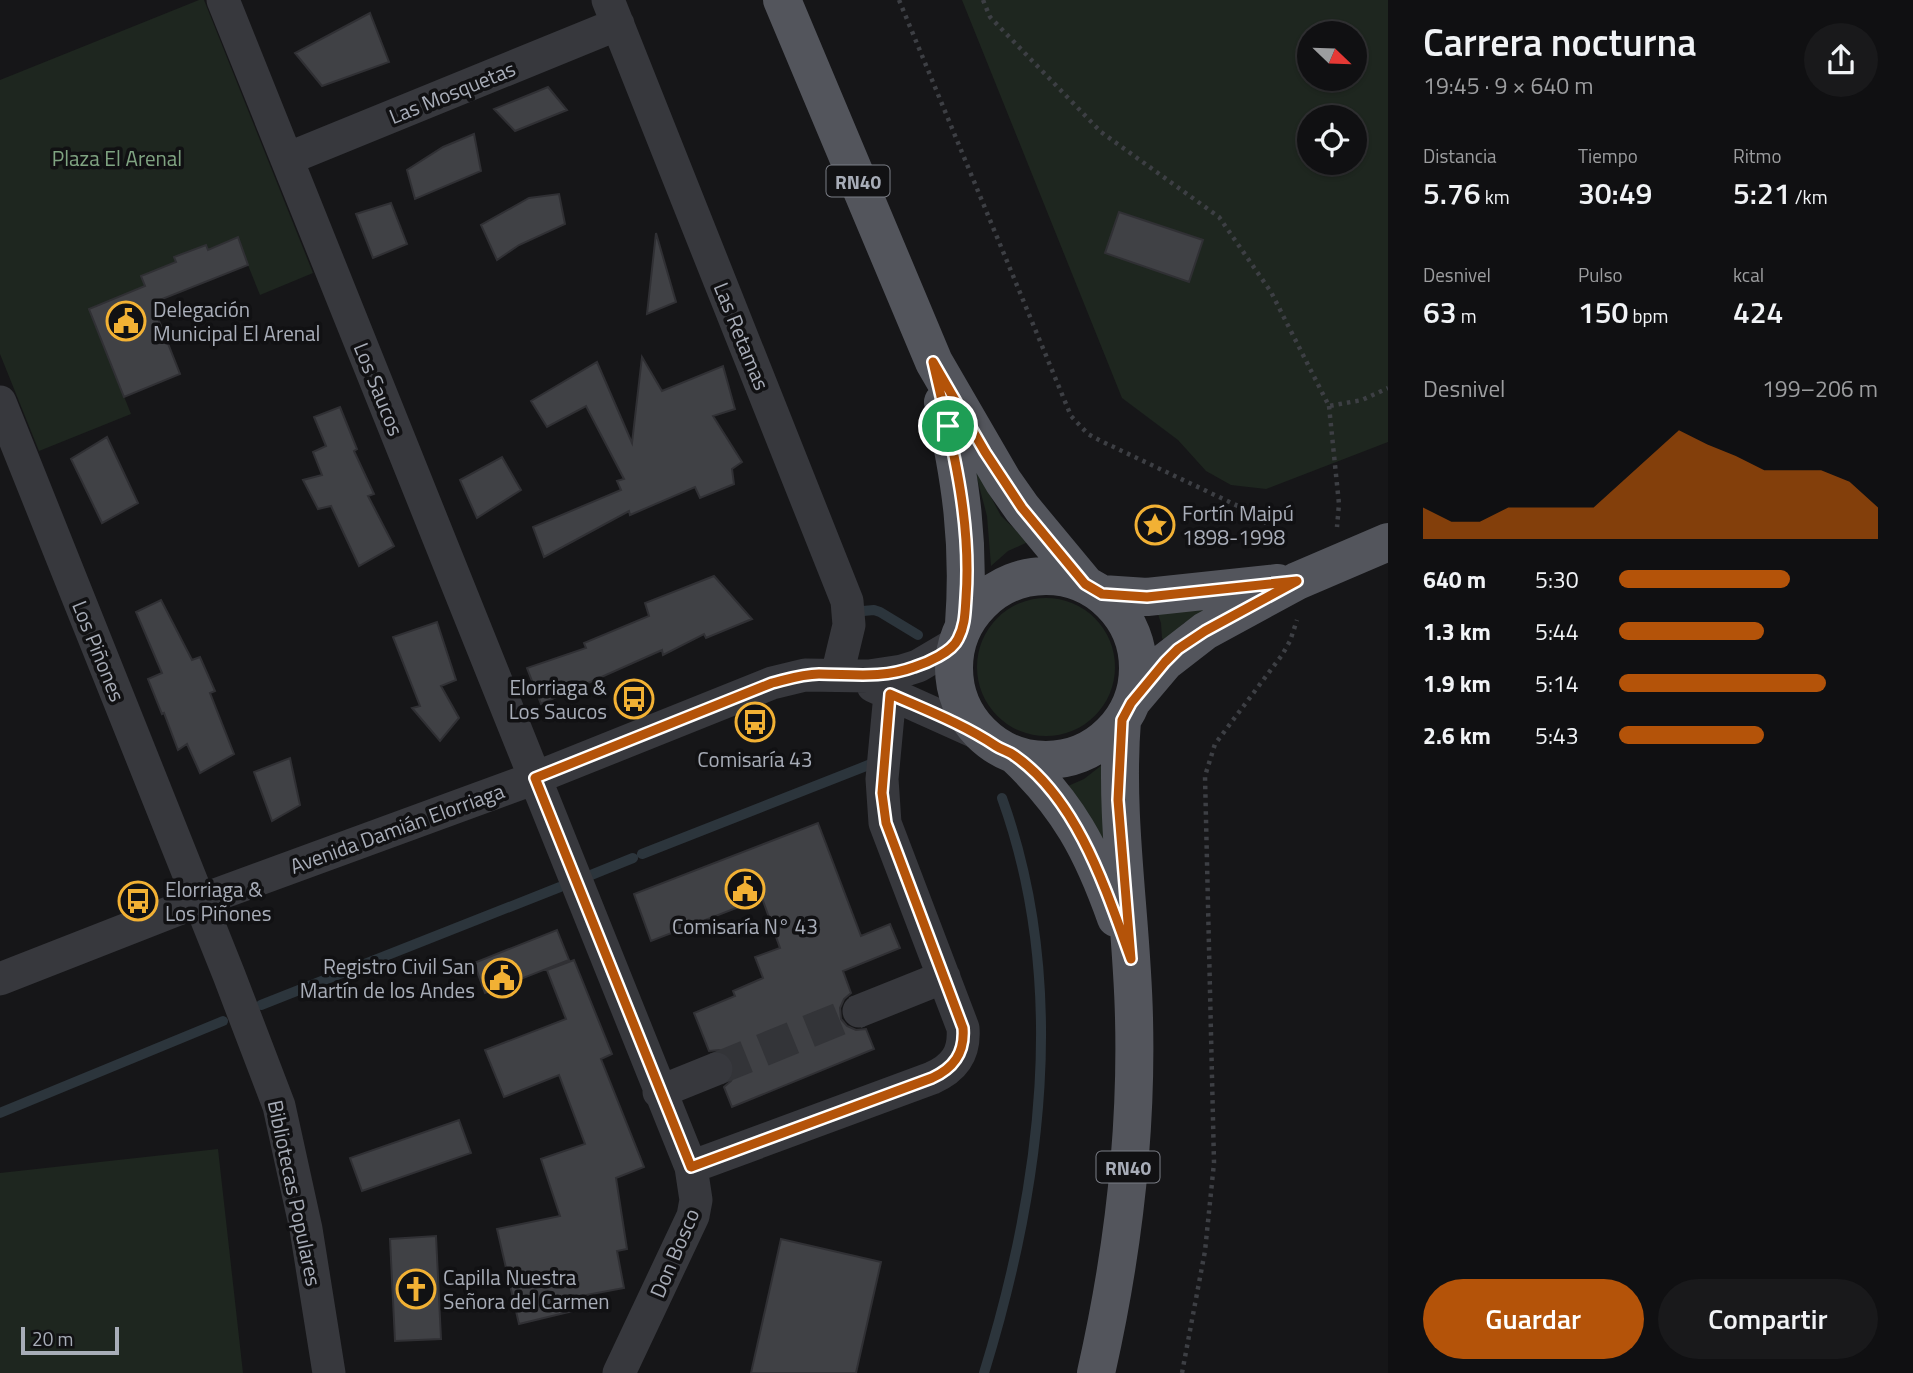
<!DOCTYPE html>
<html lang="es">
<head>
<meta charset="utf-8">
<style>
	body { margin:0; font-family:"Titillium Web",sans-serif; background:#19191b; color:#f1f3f6; height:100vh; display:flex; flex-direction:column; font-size:26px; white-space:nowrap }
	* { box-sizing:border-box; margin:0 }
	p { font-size:23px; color:#9c9d9f }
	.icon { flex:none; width:38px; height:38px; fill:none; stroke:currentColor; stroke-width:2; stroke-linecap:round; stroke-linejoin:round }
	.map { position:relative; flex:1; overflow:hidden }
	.drawer { display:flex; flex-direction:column; background:#101012; width:525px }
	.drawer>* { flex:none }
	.needle { width:46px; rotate:113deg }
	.fabs { position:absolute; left:1297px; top:21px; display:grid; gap:14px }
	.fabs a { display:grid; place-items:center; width:70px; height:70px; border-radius:50%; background:#101012; box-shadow:0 2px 5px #0004,0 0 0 2px #303032; font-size:35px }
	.scale { position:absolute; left:21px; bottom:18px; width:98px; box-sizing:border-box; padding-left:7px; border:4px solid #a8adb8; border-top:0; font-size:19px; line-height:24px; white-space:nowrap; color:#a8adb8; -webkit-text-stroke:5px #111113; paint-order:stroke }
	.pin { position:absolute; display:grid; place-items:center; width:60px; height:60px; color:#fff; margin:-30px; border:4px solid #fff; border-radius:50%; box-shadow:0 2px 7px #0007 }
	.round { display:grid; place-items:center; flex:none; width:74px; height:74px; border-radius:37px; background:#19191b }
	.headline { display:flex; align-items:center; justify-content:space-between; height:119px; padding:0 35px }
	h1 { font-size:38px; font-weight:600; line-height:52px }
	.metrics { display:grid; grid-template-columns:repeat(3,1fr); gap:10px; height:119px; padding:7px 35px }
	.metrics div { display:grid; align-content:center }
	.metrics b { font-size:30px; font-weight:600 }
	.metrics small { font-size:19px; font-weight:400 }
	.metrics p { font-size:19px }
	.chart { height:196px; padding:14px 35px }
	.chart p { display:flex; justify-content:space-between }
	.chart svg { width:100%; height:126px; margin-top:7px; fill:#b45309; opacity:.7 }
	.cta { display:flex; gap:14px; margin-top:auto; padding:14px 35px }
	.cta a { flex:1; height:80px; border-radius:42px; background:#b45309; color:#fff; font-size:28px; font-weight:600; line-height:80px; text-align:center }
	.cta a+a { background:#19191b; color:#f1f3f6 }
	ul { padding:0 35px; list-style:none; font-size:23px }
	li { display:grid; grid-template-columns:112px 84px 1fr; align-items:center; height:52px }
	li i { height:18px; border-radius:9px; background:#b45309 }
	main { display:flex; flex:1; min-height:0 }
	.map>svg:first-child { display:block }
	.green { fill:#1e261f; fill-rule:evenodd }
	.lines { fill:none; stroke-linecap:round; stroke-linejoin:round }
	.stream { stroke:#2c353c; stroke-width:10 }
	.building { fill:#404145; stroke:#303034; stroke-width:2 }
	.minor-tunnel { stroke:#333438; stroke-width:33; stroke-dasharray:33 17; stroke-linecap:butt }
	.path { stroke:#3d3f44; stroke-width:4.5; stroke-dasharray:3.5 5; stroke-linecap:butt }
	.minor { stroke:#37383d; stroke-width:33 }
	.major { stroke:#53555c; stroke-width:38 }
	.route-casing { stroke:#fff; stroke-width:14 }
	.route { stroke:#b45309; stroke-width:9 }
	.labels { text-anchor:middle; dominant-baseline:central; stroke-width:7; stroke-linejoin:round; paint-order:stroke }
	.shield { fill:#111113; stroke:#7b7e86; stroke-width:2 }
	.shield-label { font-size:19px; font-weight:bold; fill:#a8adb8 }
	.street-label { font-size:21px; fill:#a8adb8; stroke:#111113 }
	.park-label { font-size:21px; fill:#7fa381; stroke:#111113 }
	.poi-label { font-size:21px; fill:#a8adb8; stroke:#111113; text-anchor:start }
</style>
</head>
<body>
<main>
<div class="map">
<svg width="1388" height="1373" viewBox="0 0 1388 1373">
	<rect width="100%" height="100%" fill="#161618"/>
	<path class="green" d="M 199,0 L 204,0 L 313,273 L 260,295 L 237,238 L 208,250 L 205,245 L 175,257 L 176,262 L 145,286 L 89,309 L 131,414 L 39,451 L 0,354 L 0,80 Z
		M 962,0 L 1388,0 L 1388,442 L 1266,489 L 1231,485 L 1206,471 L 1178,440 L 1122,398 ZM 1309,33 L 1354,33 L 1354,79 L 1309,79 ZM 1309,117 L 1354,117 L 1354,163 L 1309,163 Z
		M 973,463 L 1001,516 L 1028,542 L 1008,551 L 991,566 L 987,516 Z
		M977 667a69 69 0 1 1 138 0a69 69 0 1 1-138 0Z
		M 1227,601 L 1184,623 L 1165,641 L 1162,638 L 1161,623 L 1156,608 Z
		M 1107,761 L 1111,865 L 1068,786 L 1084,779 Z
		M 218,1149 L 243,1373 L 0,1373 L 0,1173 Z"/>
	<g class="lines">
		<path class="stream" d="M 852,612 L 874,610 L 880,612 L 918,635
			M 642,854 L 871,764
			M 591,875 L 633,858
			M 261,1005 L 560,887
			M 0,1113 L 223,1021
			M 984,1373 C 1041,1188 1069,984 1002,798"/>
	</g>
	<path class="building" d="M 370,13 L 389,62 L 322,86 L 295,53 Z
		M 548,87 L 567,110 L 515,131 L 494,109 Z
		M 474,134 L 481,171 L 415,199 L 407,170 L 443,147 Z
		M 559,194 L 565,224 L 519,245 L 497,260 L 481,225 L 529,198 Z
		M 391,203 L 407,244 L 373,258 L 356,214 Z
		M 1119,212 L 1203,240 L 1189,282 L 1105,253 Z
		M 656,233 L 676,302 L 647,314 Z
		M 238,237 L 248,265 L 152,303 L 180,374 L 124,397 L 89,309 L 145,286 L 141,276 L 176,262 L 174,257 L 206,245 L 208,250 Z
		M 642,357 L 662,391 L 723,366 L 735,409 L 713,416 L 742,462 L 732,469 L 734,484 L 700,498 L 695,487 L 630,515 L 629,511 L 544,557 L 533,527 L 621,490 L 617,481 L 624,479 L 586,406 L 547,427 L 531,401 L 597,362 L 632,443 Z
		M 340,407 L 357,449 L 354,451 L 374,494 L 368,496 L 394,546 L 359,566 L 331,506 L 318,509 L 303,480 L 322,475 L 313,452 L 326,446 L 314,417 Z
		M 107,437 L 138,503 L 102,523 L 71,459 Z
		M 502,457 L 521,490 L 477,518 L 460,480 Z
		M 714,576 L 752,619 L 706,638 L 704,634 L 663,655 L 662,650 L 541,704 L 527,668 L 586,648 L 584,643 L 649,616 L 645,603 Z
		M 161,600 L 192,660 L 200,657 L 215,691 L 210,693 L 234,754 L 200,773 L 187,744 L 178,750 L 164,713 L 162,714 L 148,679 L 162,673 L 136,612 Z
		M 437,622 L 456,680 L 441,686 L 459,718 L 440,741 L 412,708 L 420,706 L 393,637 Z
		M 290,758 L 300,805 L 272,821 L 254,772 Z
		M 818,823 L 861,936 L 890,924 L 900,948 L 843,971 L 851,993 L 844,999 L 840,1008 L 841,1019 L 847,1026 L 856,1030 L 866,1029 L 874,1049 L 732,1107 L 724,1087 L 731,1081 L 735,1072 L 734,1061 L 727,1053 L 719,1050 L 709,1051 L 694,1013 L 735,996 L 733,991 L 763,978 L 755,957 L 780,948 L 762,898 L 651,941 L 634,894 Z
		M 557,930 L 569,960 L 485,993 L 474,963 Z
		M 574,960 L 612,1054 L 601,1059 L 644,1167 L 616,1178 L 627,1249 L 617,1251 L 624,1288 L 570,1298 L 573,1311 L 519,1324 L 497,1229 L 560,1216 L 541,1159 L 585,1144 L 559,1075 L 504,1097 L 485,1050 L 566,1019 L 547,970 Z
		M 459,1120 L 471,1153 L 362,1191 L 350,1158 Z
		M 436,1236 L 441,1339 L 395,1341 L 390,1239 Z
		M 781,1239 L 881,1262 L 856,1373 L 751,1373 Z"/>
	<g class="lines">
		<path class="minor-tunnel" d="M 716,1069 L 859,1011"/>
		<path class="path" d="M 899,0 L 1071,416 L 1088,434 L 1101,441 L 1257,515 L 1278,534 L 1285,547
			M 983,0 L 990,17 L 1101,132 L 1219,217 L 1271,292 L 1329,406 L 1362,400 L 1388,388
			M 1329,406 L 1339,504 L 1337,527
			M 1182,1373 L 1205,1251 L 1214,1163 L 1205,776 L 1215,744 L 1282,655 L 1290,641 L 1297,620"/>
		<path class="minor" d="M 223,0 L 691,1167 L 696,1200 L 693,1216 L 619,1373
			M 608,0 L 847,601 L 849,625 L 837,675
			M 287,159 L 618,24
			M 0,402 L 229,975 L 279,1106 L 306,1229 L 329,1373
			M 873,686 L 982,735
			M 0,979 L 199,901 L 535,778 L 772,683 L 805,675 L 869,676 L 902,671 L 918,666 L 957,643
			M 859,1011 L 944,977
			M 659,1092 L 716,1069
			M 691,1167 L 932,1078 C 955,1068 965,1053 963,1028 L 885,823 L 882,779 L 890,694 L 886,675"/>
		<path class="major" d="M 782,0 L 934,362 L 1003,481 L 1022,508 L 1085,584
			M 943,402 C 961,480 970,544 964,624
			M954 668a92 92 0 1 1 184 0a92 92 0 1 1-184 0Z
			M 1102,594 L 1147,597 L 1278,583
			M 1132,701 L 1165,662 L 1205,631 L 1297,581 L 1388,542
			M 1015,755 C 1068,805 1092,850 1116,918
			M 1096,1373 C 1122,1258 1137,1137 1134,1018 C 1132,919 1114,820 1122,720"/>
	</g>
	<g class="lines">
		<defs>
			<path id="route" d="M 933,362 L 985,452 L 1022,508 L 1085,584 L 1102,594 L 1147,597 L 1297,581 L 1205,631 L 1178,649 L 1165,662 L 1131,703 L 1122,720 L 1118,800 L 1131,959 C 1106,890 1078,800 1015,756 C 1009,751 1002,750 996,746 C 963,724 926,710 890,694 L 882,793 L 886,823 L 963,1028 C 965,1053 954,1068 932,1078 L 691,1167 L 535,778 L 772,683 C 788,679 803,674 819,674 C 852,674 882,679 914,667 C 927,663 952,652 958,639 C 965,626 965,613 966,598 C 972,518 951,440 933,362 Z"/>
		</defs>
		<use href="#route" class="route-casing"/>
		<use href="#route" class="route"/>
	</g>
	<defs>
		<symbol id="civic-ring" viewBox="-11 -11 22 22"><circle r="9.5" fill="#111113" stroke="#f2b134" stroke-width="1.5"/><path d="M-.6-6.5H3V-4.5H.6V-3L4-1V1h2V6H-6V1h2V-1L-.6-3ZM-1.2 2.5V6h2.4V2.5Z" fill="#f2b134"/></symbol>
		<symbol id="sight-ring" viewBox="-11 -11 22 22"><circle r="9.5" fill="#111113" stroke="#f2b134" stroke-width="1.5"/><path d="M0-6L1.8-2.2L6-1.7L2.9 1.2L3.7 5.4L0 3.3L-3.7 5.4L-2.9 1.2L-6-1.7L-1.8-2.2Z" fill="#f2b134"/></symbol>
		<symbol id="bus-ring" viewBox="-11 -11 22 22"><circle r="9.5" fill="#111113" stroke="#f2b134" stroke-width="1.5"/><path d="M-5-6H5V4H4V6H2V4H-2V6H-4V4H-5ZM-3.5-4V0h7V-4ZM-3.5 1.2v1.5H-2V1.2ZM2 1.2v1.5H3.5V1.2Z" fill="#f2b134"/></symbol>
		<symbol id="church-ring" viewBox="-11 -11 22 22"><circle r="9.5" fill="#111113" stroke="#f2b134" stroke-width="1.5"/><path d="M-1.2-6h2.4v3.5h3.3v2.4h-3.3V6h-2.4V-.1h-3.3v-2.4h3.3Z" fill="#f2b134"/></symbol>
	</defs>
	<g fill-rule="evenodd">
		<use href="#civic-ring" x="104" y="299" width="44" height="44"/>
		<use href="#sight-ring" x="1133" y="503" width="44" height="44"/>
		<use href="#bus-ring" x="612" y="677" width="44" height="44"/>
		<use href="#bus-ring" x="733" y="700" width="44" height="44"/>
		<use href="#civic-ring" x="723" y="867" width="44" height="44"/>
		<use href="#bus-ring" x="116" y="879" width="44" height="44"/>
		<use href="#civic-ring" x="480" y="956" width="44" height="44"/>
		<use href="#church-ring" x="394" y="1267" width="44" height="44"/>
	</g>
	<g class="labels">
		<g class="shield">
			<rect x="826.5" y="165.5" width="63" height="31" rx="5"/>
			<rect x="1096.5" y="1151.5" width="63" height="31" rx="5"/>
		</g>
		<g class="shield-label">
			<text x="858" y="181">RN40</text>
			<text x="1128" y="1167">RN40</text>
		</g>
		<g class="street-label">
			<text transform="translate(452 92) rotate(-22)">Las Mosquetas</text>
			<text transform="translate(742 336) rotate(68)">Las Retamas</text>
			<text transform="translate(379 389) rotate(68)">Los Saucos</text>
			<text transform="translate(99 651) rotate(68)">Los Piñones</text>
			<text transform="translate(397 828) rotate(-20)">Avenida Damián Elorriaga</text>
			<text transform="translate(295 1193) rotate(78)">Bibliotecas Populares</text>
			<text transform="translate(674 1253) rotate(-67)">Don Bosco</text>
		</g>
		<g class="park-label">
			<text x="117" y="158">Plaza El Arenal</text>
		</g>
		<g class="poi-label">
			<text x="153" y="309">Delegación<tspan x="153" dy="24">Municipal El Arenal</tspan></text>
			<text x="1182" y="513">Fortín Maipú<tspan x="1182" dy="24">1898-1998</tspan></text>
			<text x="607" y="687" text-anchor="end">Elorriaga &amp;<tspan x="607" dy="24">Los Saucos</tspan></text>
			<text x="755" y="759" text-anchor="middle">Comisaría 43</text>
			<text x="165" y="889">Elorriaga &amp;<tspan x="165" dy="24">Los Piñones</tspan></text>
			<text x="745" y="926" text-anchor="middle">Comisaría N° 43</text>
			<text x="475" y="966" text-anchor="end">Registro Civil San<tspan x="475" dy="24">Martín de los Andes</tspan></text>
			<text x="443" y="1277">Capilla Nuestra<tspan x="443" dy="24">Señora del Carmen</tspan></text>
		</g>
	</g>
</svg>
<div class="fabs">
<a><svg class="needle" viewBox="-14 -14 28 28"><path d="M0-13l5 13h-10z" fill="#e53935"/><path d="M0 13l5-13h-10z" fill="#9c9d9f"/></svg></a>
<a><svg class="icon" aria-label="locate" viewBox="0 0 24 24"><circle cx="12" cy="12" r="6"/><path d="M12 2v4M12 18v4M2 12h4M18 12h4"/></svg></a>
</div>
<div class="scale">20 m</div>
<div class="pin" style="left:948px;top:426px;background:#1e9e55"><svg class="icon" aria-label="arrive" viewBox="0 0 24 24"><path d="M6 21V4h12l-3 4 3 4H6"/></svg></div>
</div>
<section class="drawer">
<div class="headline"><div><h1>Carrera nocturna</h1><p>19:45 · 9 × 640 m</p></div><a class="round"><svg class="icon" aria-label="share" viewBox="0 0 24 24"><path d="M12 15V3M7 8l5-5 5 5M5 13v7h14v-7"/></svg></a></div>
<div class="metrics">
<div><p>Distancia</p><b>5.76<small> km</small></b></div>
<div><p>Tiempo</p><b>30:49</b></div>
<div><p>Ritmo</p><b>5:21<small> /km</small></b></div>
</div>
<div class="metrics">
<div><p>Desnivel</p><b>63<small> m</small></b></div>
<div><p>Pulso</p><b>150<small> bpm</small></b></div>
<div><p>kcal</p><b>424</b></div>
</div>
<div class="chart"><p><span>Desnivel</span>199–206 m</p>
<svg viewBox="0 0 160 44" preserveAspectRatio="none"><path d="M0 44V33L10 38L20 38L30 33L40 33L50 33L60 33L70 24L80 15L90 6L100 11L110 15L120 20L130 20L140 20L150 24L160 33V44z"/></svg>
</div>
<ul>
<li><b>640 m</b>5:30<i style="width:66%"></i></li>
<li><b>1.3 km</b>5:44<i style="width:56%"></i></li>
<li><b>1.9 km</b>5:14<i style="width:80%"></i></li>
<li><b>2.6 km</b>5:43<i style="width:56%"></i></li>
</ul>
<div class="cta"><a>Guardar</a><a>Compartir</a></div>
</section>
</main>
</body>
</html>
